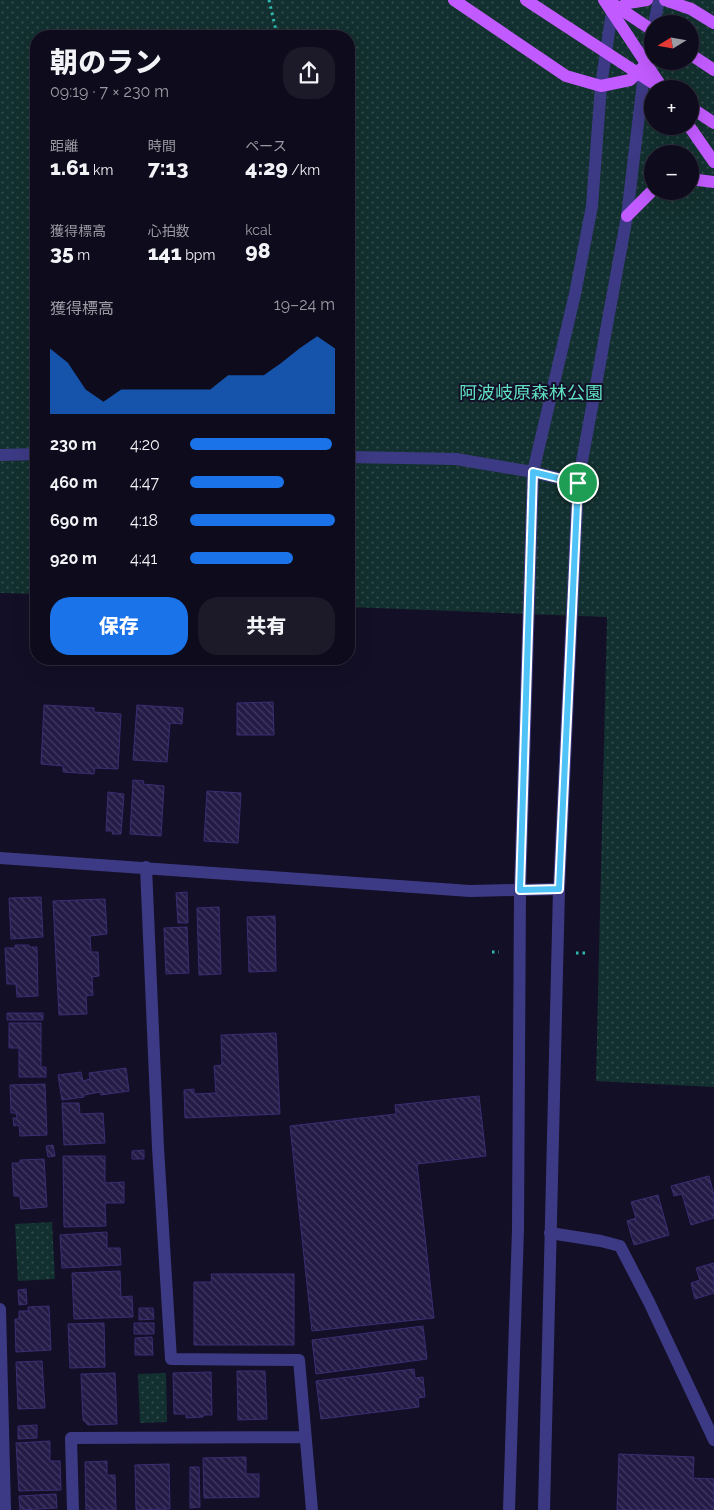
<!DOCTYPE html>
<html lang="ja">
<head>
<meta charset="utf-8">
<style>
	body { margin:0; font-family:Raleway,"Noto Sans JP",sans-serif; background:#1c1929; color:#f1f3f6; height:100vh; display:flex; flex-direction:column; font-size:19px; white-space:nowrap }
	* { box-sizing:border-box; margin:0 }
	p { font-size:16px; color:#9b9ba3 }
	.icon { flex:none; width:28px; height:28px; fill:none; stroke:currentColor; stroke-width:2; stroke-linecap:round; stroke-linejoin:round }
	.map { position:relative; flex:1; overflow:hidden }
	.panel { position:absolute; left:30px; top:30px; width:325px; height:635px; display:flex; flex-direction:column; background:#0e0b1c; border-radius:20px; box-shadow:0 5px 20px #0002,0 0 0 1px #2e2b3b }
	.panel>* { flex:none }
	.needle { width:32px; rotate:259deg }
	.controls { position:absolute; left:644px; top:15px; display:grid; gap:10px }
	.controls a { display:grid; place-items:center; width:55px; height:55px; border-radius:50%; background:#0e0b1c; box-shadow:0 5px 20px #0002,0 0 0 1px #2e2b3b; font-size:25px }
	.pin { position:absolute; display:grid; place-items:center; width:42px; height:42px; color:#fff; margin:-21px; border:2px solid #fff; border-radius:50%; box-shadow:0 1px 5px #0007 }
	.round { display:grid; place-items:center; flex:none; width:52px; height:52px; border-radius:20px; background:#1c1929 }
	.summary { display:flex; align-items:center; justify-content:space-between; height:85px; padding:0 20px }
	h1 { font-size:28px; font-weight:800; line-height:38px }
	.figures { display:grid; grid-template-columns:repeat(3,1fr); gap:8px; height:85px; padding:5px 20px }
	.figures div { display:grid; align-content:center }
	.figures b { font-size:21px; font-weight:800 }
	.figures small { font-size:14px; font-weight:400 }
	.figures p { font-size:14px }
	.chart { height:140px; padding:10px 20px }
	.chart p { display:flex; justify-content:space-between }
	.chart svg { width:100%; height:90px; margin-top:5px; fill:#1a73e8; opacity:.7 }
	.button { display:flex; gap:10px; margin-top:auto; padding:10px 20px }
	.button a { flex:1; height:58px; border-radius:20px; background:#1a73e8; color:#fff; font-size:20px; font-weight:800; line-height:58px; text-align:center }
	.button a+a { background:#1c1929; color:#f1f3f6 }
	ul { padding:0 20px; list-style:none; font-size:16px }
	li { display:grid; grid-template-columns:80px 60px 1fr; align-items:center; height:38px }
	li i { height:12px; border-radius:6px; background:#1a73e8 }
	.map>svg:first-child { display:block }
	.grass { fill:url(#grass-dots); fill-rule:evenodd }
	.building { fill:url(#building-back-hatch); stroke:#3b2d73 }
	.lines { fill:none; stroke-linecap:round; stroke-linejoin:round }
	.path { stroke:#2fb8b0; stroke-width:3; stroke-dasharray:2.5 4; stroke-linecap:butt }
	.minor { stroke:#3d3a85; stroke-width:12 }
	.tertiary { stroke:#3d3a85; stroke-width:12 }
	.primary { stroke:#c25bff; stroke-width:12 }
	.primary-bridge { stroke:#c25bff; stroke-width:12 }
	.route-casing { stroke:#fff; stroke-width:10 }
	.route { stroke:#4fc3f7; stroke-width:6 }
	.labels { text-anchor:middle; dominant-baseline:central; stroke-width:4; stroke-linejoin:round; paint-order:stroke }
	.park-label { font-size:18px; fill:#5fe0c0; stroke:#130f26 }
</style>
</head>
<body>
<div class="map">
<svg width="714" height="1510" viewBox="0 0 714 1510">
	<defs>
		<pattern id="grass-dots" width="8" height="8" patternUnits="userSpaceOnUse" patternTransform="scale(1.25)"><rect width="8" height="8" fill="#12302f"/><path d="M2 2h.1M6 6h.1" fill="none" stroke="#344d4e" stroke-width="1.8" stroke-linecap="round"/></pattern>
		<pattern id="building-back-hatch" width="6" height="6" patternUnits="userSpaceOnUse" patternTransform="scale(1.25)"><rect width="6" height="6" fill="#241b47"/><path d="M-1 5l2 2M0 0l6 6M5-1l2 2" fill="none" stroke="#433b63"/></pattern>
	</defs>
	<rect width="100%" height="100%" fill="#130f26"/>
	<path class="grass" d="M 0,0 L 714,0 L 714,1087 L 596,1081 L 607,617 L 349,607 L 349,36 L 36,36 L 36,594 L 0,593 ZM 652,24 L 690,24 L 690,61 L 652,61 ZM 652,89 L 690,89 L 690,126 L 652,126 ZM 652,154 L 690,154 L 690,191 L 652,191 Z
		M 52,1222 L 55,1279 L 18,1281 L 15,1224 Z
		M 166,1373 L 167,1422 L 140,1423 L 138,1374 Z"/>
	<path class="building" d="M 273,702 L 274,735 L 237,735 L 237,703 Z
		M 44,705 L 94,708 L 94,712 L 121,714 L 118,769 L 95,768 L 94,774 L 63,772 L 63,766 L 41,764 Z
		M 137,705 L 183,708 L 182,724 L 170,723 L 167,762 L 133,760 Z
		M 133,780 L 144,781 L 143,784 L 164,786 L 161,836 L 130,834 Z
		M 207,791 L 241,793 L 238,843 L 204,841 Z
		M 108,792 L 124,794 L 121,834 L 112,834 L 113,831 L 106,831 Z
		M 187,892 L 188,923 L 178,923 L 176,893 Z
		M 41,897 L 43,937 L 11,939 L 9,898 Z
		M 105,899 L 107,934 L 90,936 L 91,952 L 98,952 L 99,976 L 92,977 L 93,995 L 86,996 L 87,1014 L 59,1015 L 53,901 Z
		M 219,907 L 221,974 L 199,975 L 197,908 Z
		M 275,916 L 276,971 L 249,972 L 247,917 Z
		M 187,927 L 189,973 L 166,974 L 164,928 Z
		M 15,945 L 29,945 L 29,947 L 37,947 L 38,996 L 17,997 L 16,984 L 7,984 L 5,948 L 15,948 Z
		M 7,1013 L 43,1013 L 43,1020 L 7,1020 Z
		M 9,1023 L 41,1023 L 41,1067 L 46,1067 L 46,1077 L 19,1077 L 19,1048 L 9,1048 Z
		M 276,1033 L 280,1114 L 185,1118 L 184,1090 L 194,1089 L 194,1094 L 216,1093 L 214,1066 L 222,1065 L 221,1035 Z
		M 126,1068 L 129,1091 L 101,1095 L 100,1092 L 84,1095 L 84,1097 L 62,1100 L 58,1075 L 81,1072 L 83,1081 L 90,1079 L 89,1073 Z
		M 45,1084 L 47,1135 L 20,1136 L 19,1125 L 14,1126 L 13,1118 L 17,1118 L 16,1113 L 11,1113 L 10,1085 Z
		M 479,1096 L 486,1156 L 417,1164 L 434,1318 L 312,1331 L 290,1126 L 396,1114 L 395,1105 Z
		M 62,1103 L 79,1103 L 80,1114 L 103,1113 L 105,1143 L 64,1145 Z
		M 53,1145 L 55,1156 L 48,1157 L 46,1146 Z
		M 144,1150 L 144,1159 L 132,1159 L 132,1151 Z
		M 63,1156 L 105,1156 L 105,1183 L 124,1182 L 124,1203 L 105,1203 L 106,1226 L 64,1227 Z
		M 44,1159 L 47,1207 L 21,1209 L 20,1196 L 14,1196 L 12,1163 L 20,1163 L 20,1160 Z
		M 709,1176 L 714,1195 L 714,1218 L 691,1225 L 682,1194 L 674,1196 L 671,1186 Z
		M 658,1195 L 669,1235 L 634,1245 L 627,1221 L 636,1218 L 631,1202 Z
		M 107,1232 L 107,1248 L 120,1248 L 121,1265 L 62,1268 L 60,1235 Z
		M 714,1263 L 714,1293 L 695,1299 L 691,1283 L 700,1280 L 696,1268 Z
		M 120,1271 L 121,1297 L 132,1296 L 133,1317 L 74,1319 L 72,1273 Z
		M 211,1274 L 294,1274 L 294,1345 L 194,1345 L 194,1282 L 212,1282 Z
		M 26,1289 L 27,1304 L 19,1305 L 18,1290 Z
		M 49,1306 L 51,1350 L 16,1352 L 15,1319 L 19,1319 L 19,1311 L 28,1311 L 28,1307 Z
		M 139,1308 L 153,1308 L 154,1319 L 139,1320 Z
		M 104,1323 L 105,1367 L 70,1368 L 68,1324 Z
		M 134,1323 L 154,1323 L 154,1334 L 134,1334 Z
		M 423,1326 L 427,1359 L 316,1374 L 312,1340 Z
		M 152,1337 L 153,1355 L 135,1355 L 135,1338 Z
		M 42,1361 L 45,1408 L 18,1409 L 16,1362 Z
		M 414,1369 L 415,1378 L 423,1377 L 425,1397 L 418,1398 L 419,1407 L 321,1419 L 316,1381 Z
		M 237,1371 L 265,1371 L 267,1419 L 238,1420 Z
		M 211,1372 L 212,1415 L 203,1415 L 203,1417 L 186,1418 L 186,1414 L 174,1414 L 173,1373 Z
		M 115,1373 L 117,1424 L 88,1425 L 83,1420 L 81,1374 Z
		M 37,1425 L 37,1438 L 18,1439 L 18,1426 Z
		M 50,1441 L 50,1461 L 60,1461 L 61,1490 L 19,1491 L 16,1443 Z
		M 619,1454 L 694,1457 L 693,1478 L 714,1479 L 714,1510 L 617,1510 Z
		M 246,1457 L 246,1474 L 259,1474 L 259,1497 L 204,1498 L 203,1458 Z
		M 107,1461 L 107,1475 L 115,1475 L 116,1510 L 86,1510 L 85,1462 Z
		M 169,1464 L 170,1509 L 136,1510 L 135,1465 Z
		M 190,1467 L 199,1467 L 200,1507 L 190,1508 Z
		M 56,1494 L 57,1508 L 20,1510 L 19,1496 Z"/>
	<g class="lines">
		<path class="path" d="M 269,0 L 275,26 L 276,36
			M 492,952 L 499,952
			M 576,953 L 588,953"/>
		<path class="minor" d="M 0,858 L 470,891 L 559,889
			M 146,867 L 158,1148 L 171,1359 L 299,1360 L 312,1510
			M 550,1233 L 601,1241 L 620,1246 L 649,1302 L 714,1440
			M 0,1309 L 5,1510
			M 73,1510 L 71,1438 L 304,1437"/>
		<path class="tertiary" d="M 654,24 L 659,0
			M 0,455 L 36,454
			M 349,457 L 456,459 L 533,472 L 578,483
			M 509,1510 L 518,1229 L 520,890 L 533,472 L 575,294 L 592,206 L 601,86 L 613,5
			M 544,1510 L 559,889 L 578,483 L 627,216 L 645,65 L 652,30"/>
		<path class="primary" d="M 454,0 L 566,76 L 601,86 L 630,80 L 645,65
			M 604,0 L 663,89
			M 665,0 L 691,9 L 714,23
			M 612,12 L 628,3 L 647,0
			M 690,54 L 714,70
			M 690,107 L 714,123
			M 689,126 L 714,162
			M 690,179 L 714,182
			M 627,216 L 652,191"/>
		<path class="primary-bridge" d="M 526,0 L 662,89
			M 607,0 L 652,30"/>
	</g>
	<g class="lines">
		<defs>
			<path id="route" d="M 533,472 L 578,483 L 559,889 L 520,890 Z"/>
		</defs>
		<use href="#route" class="route-casing"/>
		<use href="#route" class="route"/>
	</g>
	<g class="labels">
		<g class="park-label">
			<text x="531" y="392">阿波岐原森林公園</text>
		</g>
	</g>
</svg>
<div class="controls">
<a><svg class="needle" viewBox="-14 -14 28 28"><path d="M0-13l5 13h-10z" fill="#e53935"/><path d="M0 13l5-13h-10z" fill="#9b9ba3"/></svg></a>
<a>+</a>
<a>−</a>
</div>
<div class="pin" style="left:578px;top:483px;background:#1e9e55"><svg class="icon" aria-label="arrive" viewBox="0 0 24 24"><path d="M6 21V4h12l-3 4 3 4H6"/></svg></div>
<section class="panel">
<div class="summary"><div><h1>朝のラン</h1><p>09:19 · 7 × 230 m</p></div><a class="round"><svg class="icon" aria-label="share" viewBox="0 0 24 24"><path d="M12 15V3M7 8l5-5 5 5M5 13v7h14v-7"/></svg></a></div>
<div class="figures">
<div><p>距離</p><b>1.61<small> km</small></b></div>
<div><p>時間</p><b>7:13</b></div>
<div><p>ペース</p><b>4:29<small> /km</small></b></div>
</div>
<div class="figures">
<div><p>獲得標高</p><b>35<small> m</small></b></div>
<div><p>心拍数</p><b>141<small> bpm</small></b></div>
<div><p>kcal</p><b>98</b></div>
</div>
<div class="chart"><p><span>獲得標高</span>19–24 m</p>
<svg viewBox="0 0 160 44" preserveAspectRatio="none"><path d="M0 44V12L10 19L20 32L30 38L40 32L50 32L60 32L70 32L80 32L90 32L100 25L110 25L120 25L130 19L140 12L150 6L160 12V44z"/></svg>
</div>
<ul>
<li><b>230 m</b>4:20<i style="width:98%"></i></li>
<li><b>460 m</b>4:47<i style="width:65%"></i></li>
<li><b>690 m</b>4:18<i style="width:100%"></i></li>
<li><b>920 m</b>4:41<i style="width:71%"></i></li>
</ul>
<div class="button"><a>保存</a><a>共有</a></div>
</section>
</div>
</body>
</html>
